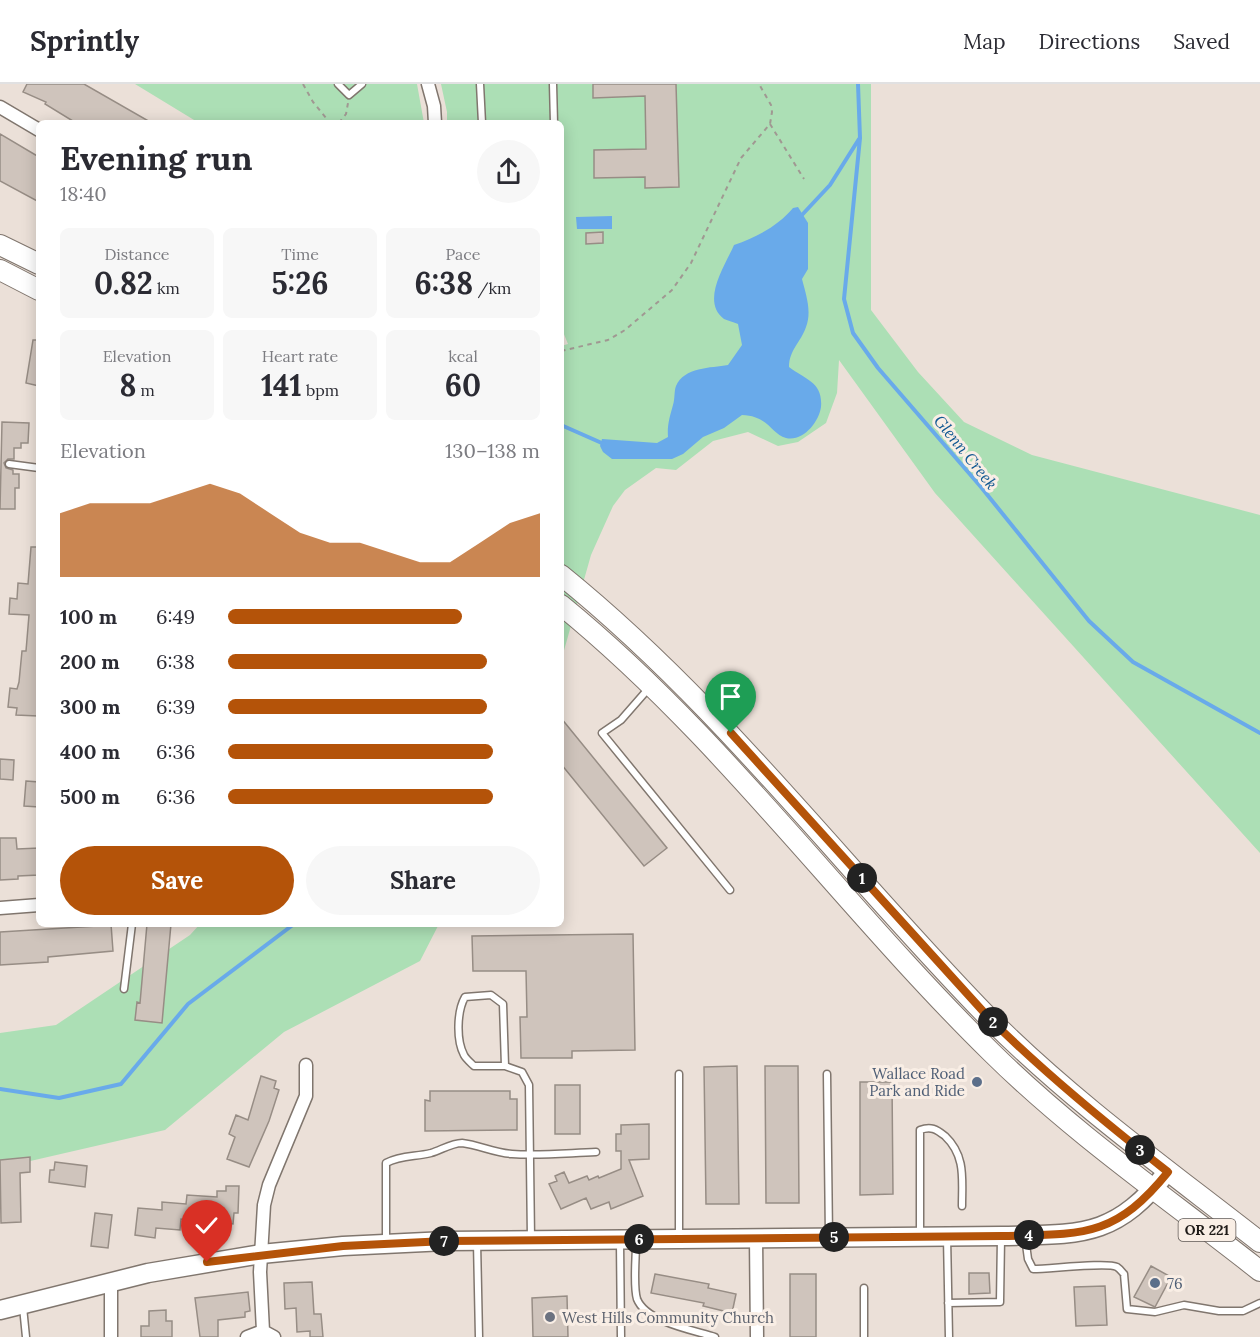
<!DOCTYPE html>
<html lang="en">
<head>
<meta charset="utf-8">
<style>
	body { margin:0; font-family:Lora,serif; background:#f7f7f7; color:#2b2b33; height:100vh; display:flex; flex-direction:column; font-size:22px; white-space:nowrap }
	* { box-sizing:border-box; margin:0 }
	p { font-size:20px; color:#7c7c81 }
	.icon { flex:none; width:33px; height:33px; fill:none; stroke:currentColor; stroke-width:2; stroke-linecap:round; stroke-linejoin:round }
	.map { position:relative; flex:1; overflow:hidden }
	.drawer { position:absolute; left:36px; top:36px; width:528px; height:807px; display:flex; flex-direction:column; background:#fff; border-radius:9px; box-shadow:0 3px 15px #0003 }
	.drawer>* { flex:none }
	.pin { position:absolute; display:grid; place-items:center; width:51px; height:51px; color:#fff; margin:-62px -26px; border-radius:50% 50% 50% 0; rotate:-45deg; box-shadow:0 0 6px #0007 }
	.pin .icon { rotate:45deg }
	.km { position:absolute; width:30px; height:30px; margin:-15px; border-radius:50%; background:#222; color:#fff; font-size:16px; line-height:30px; text-align:center }
	.round { display:grid; place-items:center; flex:none; width:63px; height:63px; border-radius:32px; background:#f7f7f7 }
	.head { display:flex; align-items:center; justify-content:space-between; height:102px; padding:0 24px }
	h1 { font-size:33px; font-weight:700; line-height:45px }
	.stats { display:grid; grid-template-columns:repeat(3,1fr); gap:9px; height:102px; padding:6px 24px }
	.stats div { display:grid; align-content:center; border-radius:9px; background:#f7f7f7; text-align:center }
	.stats b { font-size:30px; font-weight:700 }
	.stats small { font-size:16px; font-weight:400 }
	.stats p { font-size:16px }
	.chart { height:168px; padding:12px 24px }
	.chart p { display:flex; justify-content:space-between }
	.chart svg { width:100%; height:108px; margin-top:6px; fill:#b45309; opacity:.7 }
	.button { display:flex; gap:12px; margin-top:auto; padding:12px 24px }
	.button a { flex:1; height:69px; border-radius:36px; background:#b45309; color:#fff; font-size:24px; font-weight:700; line-height:69px; text-align:center }
	.button a+a { background:#f7f7f7; color:#2b2b33 }
	ul { padding:0 24px; list-style:none; font-size:20px }
	li { display:grid; grid-template-columns:96px 72px 1fr; align-items:center; height:45px }
	li i { height:15px; border-radius:8px; background:#b45309 }
	header { display:flex; align-items:center; gap:36px; box-sizing:border-box; height:84px; padding:0 30px; background:#fff; border-bottom:2px solid #e1e1e2 }
	header strong { font-size:28px }
	nav { display:flex; gap:33px; margin-inline-start:auto; font-size:21px }
	.map>svg:first-child { display:block }
	.green { fill:#acdfb5 }
	.water { fill:#69aaea }
	.lines { fill:none; stroke-linecap:round; stroke-linejoin:round }
	.stream { stroke:#69aaea; stroke-width:4 }
	.building { fill:#cfc4bc; stroke:#978d85; stroke-width:1.5 }
	.lane-casing { stroke:#80766e; stroke-width:9 }
	.street-casing { stroke:#80766e; stroke-width:15 }
	.secondary-casing { stroke:#80766e; stroke-width:21 }
	.primary-casing { stroke:#80766e; stroke-width:22 }
	.path { stroke:#a09892; stroke-width:2; stroke-dasharray:4.5 4.5; stroke-linecap:butt }
	.lane { stroke:#fff; stroke-width:6 }
	.street { stroke:#fff; stroke-width:12 }
	.secondary { stroke:#fff; stroke-width:18 }
	.primary { stroke:#fff; stroke-width:20 }
	.route-casing { stroke:#fff; stroke-width:12 }
	.route { stroke:#b45309; stroke-width:8 }
	.service-dot { fill:#5c6f8a; stroke:#f9eee5; stroke-width:2 }
	.worship-dot { fill:#6b7280; stroke:#f9eee5; stroke-width:2 }
	.labels { text-anchor:middle; dominant-baseline:central; stroke-width:6; stroke-linejoin:round; paint-order:stroke }
	.shield { fill:#f9eee5; stroke:#605a56; stroke-width:1.5 }
	.shield-label { font-size:14px; font-weight:bold; fill:#1f1b18 }
	.service-label { font-size:15px; fill:#4e5e75; stroke:#f9eee5; text-anchor:end }
	.worship-label { font-size:15px; fill:#5b616d; stroke:#f9eee5; text-anchor:start }
	.water-label { font-size:16px; font-style:italic; fill:#115892; stroke:#f9eee5 }
</style>
</head>
<body>
<header>
<strong>Sprintly</strong>
<nav><a>Map</a><a>Directions</a><a>Saved</a></nav>
</header>
<div class="map">
<svg width="1260" height="1253" viewBox="0 0 1260 1253">
	<rect width="100%" height="100%" fill="#ebe0d8"/>
	<path class="green" d="M 135,0 L 417,0 L 424,39 L 199,39 Z
		M 441,0 L 871,0 L 871,226 L 918,288 L 964,338 L 1032,371 L 1260,431 L 1260,769 L 935,409 L 839,276 L 837,309 L 826,339 L 798,358 L 778,362 L 748,348 L 713,357 L 676,386 L 656,384 L 625,406 L 613,422 L 591,471 L 561,577 L 561,262 L 568,260 L 561,243 L 561,39 L 447,39 L 447,28 Z
		M 200,840 L 439,840 L 420,877 L 284,948 L 165,1046 L 0,1084 L 0,949 L 56,941 L 190,851 Z"/>
	<path class="water" d="M 798,123 L 808,139 L 808,185 L 802,195 C 806,211 812,227 806,243 C 801,258 789,266 789,283 C 806,296 823,298 821,323 C 819,338 803,358 786,354 C 771,350 769,332 742,331 L 724,344 L 703,353 L 683,370 L 672,375 L 612,375 L 603,368 L 600,362 L 602,355 L 657,359 L 668,353 C 667,341 670,332 673,321 C 675,315 674,307 676,302 C 684,283 711,284 728,281 L 742,261 L 738,240 C 734,238 728,237 724,235 C 700,217 726,180 734,161 C 757,153 778,142 793,124 Z
		M 612,132 L 612,145 L 577,145 L 576,133 Z"/>
	<g class="lines">
		<path class="stream" d="M 858,0 L 860,54 L 844,215 L 853,249 L 878,284 L 981,403 L 1089,537 L 1133,578 L 1260,649
			M 801,132 L 830,101 L 859,55
			M 561,341 L 604,360
			M 0,1005 L 59,1014 L 121,1000 L 188,920 L 294,840"/>
	</g>
	<path class="building" d="M 27,0 L 84,0 L 152,39 L 76,39 L 45,20 L 46,18 L 23,8 Z
		M 593,0 L 676,0 L 679,103 L 645,104 L 645,93 L 594,94 L 594,66 L 646,65 L 645,12 L 593,14 Z
		M 0,50 L 39,73 L 39,118 L 0,97 Z
		M 603,148 L 603,159 L 586,160 L 586,149 Z
		M 33,256 L 39,256 L 39,302 L 26,299 Z
		M 2,338 L 29,339 L 28,359 L 21,359 L 21,364 L 14,364 L 14,375 L 8,375 L 4,379 L 6,384 L 13,386 L 13,390 L 19,390 L 19,404 L 15,404 L 15,425 L 0,425 Z
		M 31,463 L 39,463 L 38,632 L 16,631 L 17,624 L 8,623 L 10,604 L 17,605 L 19,598 L 22,567 L 26,567 L 29,531 L 9,530 L 10,514 L 17,515 L 18,499 L 28,500 Z
		M 561,634 L 667,764 L 644,782 L 561,680 Z
		M 0,675 L 14,676 L 13,696 L 0,695 Z
		M 26,697 L 39,698 L 39,723 L 24,722 Z
		M 0,754 L 16,754 L 17,765 L 39,764 L 39,791 L 18,792 L 18,795 L 0,796 Z
		M 97,840 L 111,840 L 113,867 L 48,873 L 48,878 L 0,881 L 0,848 L 97,842 Z
		M 147,840 L 171,840 L 162,939 L 135,936 L 137,918 L 140,919 Z
		M 633,850 L 635,966 L 572,967 L 572,974 L 521,974 L 520,933 L 527,933 L 526,887 L 473,887 L 472,852 Z
		M 737,982 L 739,1120 L 706,1120 L 704,983 Z
		M 765,982 L 798,982 L 799,1119 L 766,1119 Z
		M 261,992 L 276,997 L 274,1004 L 279,1006 L 269,1037 L 249,1083 L 227,1075 L 235,1053 L 229,1050 L 236,1031 L 248,1036 Z
		M 860,998 L 892,998 L 893,1110 L 860,1111 Z
		M 555,1001 L 580,1001 L 580,1050 L 555,1050 Z
		M 430,1007 L 510,1007 L 510,1015 L 517,1015 L 517,1046 L 425,1047 L 425,1016 L 430,1017 Z
		M 649,1040 L 649,1075 L 629,1076 L 643,1112 L 611,1125 L 609,1118 L 591,1125 L 586,1114 L 561,1125 L 549,1100 L 557,1097 L 555,1092 L 564,1088 L 569,1099 L 587,1092 L 589,1096 L 598,1092 L 599,1094 L 621,1085 L 621,1067 L 616,1067 L 616,1050 L 621,1050 L 621,1041 Z
		M 30,1073 L 30,1088 L 20,1089 L 21,1138 L 1,1139 L 0,1076 Z
		M 55,1078 L 87,1082 L 85,1103 L 49,1098 L 50,1086 L 54,1086 Z
		M 226,1102 L 239,1102 L 238,1129 L 234,1129 L 233,1140 L 181,1135 L 180,1146 L 156,1144 L 155,1154 L 135,1151 L 138,1124 L 162,1126 L 162,1118 L 186,1120 L 187,1111 L 217,1113 L 217,1107 L 226,1107 Z
		M 95,1129 L 112,1131 L 108,1164 L 91,1162 Z
		M 1151,1182 L 1171,1193 L 1155,1223 L 1134,1213 Z
		M 969,1189 L 989,1189 L 990,1209 L 969,1210 Z
		M 655,1190 L 709,1200 L 708,1204 L 736,1210 L 732,1229 L 703,1222 L 704,1219 L 651,1209 Z
		M 790,1190 L 816,1190 L 816,1253 L 790,1253 Z
		M 312,1198 L 314,1230 L 321,1230 L 323,1253 L 310,1253 L 310,1247 L 297,1248 L 296,1224 L 285,1225 L 284,1199 Z
		M 1105,1202 L 1107,1241 L 1076,1242 L 1074,1203 Z
		M 248,1208 L 250,1227 L 245,1228 L 245,1233 L 218,1236 L 218,1253 L 200,1253 L 195,1214 Z
		M 567,1212 L 568,1253 L 533,1253 L 532,1214 Z
		M 166,1226 L 166,1237 L 172,1237 L 172,1253 L 141,1253 L 141,1242 L 149,1242 L 149,1227 Z"/>
	<g class="lines">
		<defs>
			<path id="lane" d="M 338,0 L 349,11 L 362,0
				M 480,0 L 482,39
				M 553,0 L 554,39
				M 9,380 L 39,384
				M 649,604 L 621,636 L 602,649 L 730,806
				M 124,905 L 132,840
				M 505,982 L 503,920 L 491,911 L 465,913 C 457,927 456,956 464,971 C 466,975 471,979 474,982 L 505,982 L 522,988 L 529,1001 L 531,1155
				M 679,990 L 679,1154
				M 827,990 L 829,1153
				M 920,1149 L 920,1046 C 931,1042 936,1045 945,1052 C 966,1072 962,1095 962,1122
				M 947,1153 L 949,1253
				M 1025,1153 L 1028,1175 L 1033,1185 C 1050,1185 1107,1178 1117,1183 C 1120,1185 1122,1188 1124,1190 L 1127,1225 L 1155,1228 L 1184,1221 L 1219,1227 L 1243,1227 L 1260,1219
				M 477,1158 L 479,1253
				M 386,1159 L 386,1079 C 401,1071 415,1073 431,1069 C 441,1066 452,1059 462,1059 C 479,1061 495,1069 512,1070 C 540,1072 568,1069 596,1068
				M 620,1159 L 621,1253
				M 636,1159 C 636,1174 633,1202 637,1215 C 646,1238 693,1246 715,1253
				M 948,1219 L 1000,1218 L 1001,1154
				M 23,1223 L 26,1253
				M 864,1253 L 864,1204"/>
			<path id="street" d="M 428,0 L 434,22 L 435,39
				M 0,23 L 39,46
				M 0,824 L 39,821
				M 756,1154 L 757,1253
				M 111,1197 L 111,1253
				M 263,1247 L 260,1188 L 264,1121 L 269,1101 L 306,1012 L 306,981
				M 247,1253 L 263,1247 L 274,1253"/>
			<path id="secondary" d="M 0,1226 L 148,1189 L 261,1170 L 343,1162 L 446,1157 L 1001,1152 C 1081,1150 1114,1155 1168,1087"/>
			<path id="primary" d="M 0,161 L 39,180
				M 0,186 L 39,206
				M 561,491 C 722,621 846,788 990,935 C 1073,1018 1168,1086 1260,1158
				M 561,521 C 723,653 844,824 992,969 C 1074,1050 1170,1116 1260,1187"/>
		</defs>
		<use href="#lane" class="lane-casing"/>
		<use href="#street" class="street-casing"/>
		<use href="#secondary" class="secondary-casing"/>
		<use href="#primary" class="primary-casing"/>
		<path class="path" d="M 303,0 L 313,18 L 330,39
			M 339,39 L 346,30 L 348,19
			M 770,40 L 804,95
			M 561,267 L 608,256 L 625,246 L 672,206 L 691,179 L 741,74 L 770,40 L 772,28 L 771,21 L 759,0"/>
		<use href="#lane" class="lane"/>
		<use href="#street" class="street"/>
		<use href="#secondary" class="secondary"/>
		<use href="#primary" class="primary"/>
	</g>
	<g class="lines">
		<defs>
			<path id="route" d="M 207,1178 L 343,1162 L 446,1157 L 1001,1152 C 1081,1150 1114,1155 1168,1088 C 1106,1039 1046,990 990,935 L 731,649"/>
		</defs>
		<use href="#route" class="route-casing"/>
		<use href="#route" class="route"/>
	</g>
	<g class="service-dot">
		<circle cx="977" cy="998" r="6"/>
		<circle cx="1155" cy="1199" r="6"/>
	</g>
	<circle class="worship-dot" cx="550" cy="1233" r="6"/>
	<g class="labels">
		<rect class="shield" x="1178.5" y="1135" width="57" height="22" rx="4.5"/>
		<g class="shield-label">
			<text x="1207" y="1146">OR 221</text>
		</g>
		<g class="service-label">
			<text x="965" y="989">Wallace Road<tspan x="965" dy="17">Park and Ride</tspan></text>
			<text x="1167" y="1199" text-anchor="start">76</text>
		</g>
		<g class="worship-label">
			<text x="562" y="1233">West Hills Community Church</text>
		</g>
		<g class="water-label">
			<text transform="translate(966 368) rotate(51)">Glenn Creek</text>
		</g>
	</g>
</svg>
<div class="pin" style="left:731px;top:649px;background:#1e9e55"><svg class="icon" aria-label="arrive" viewBox="0 0 24 24"><path d="M6 21V4h12l-3 4 3 4H6"/></svg></div>
<div class="pin" style="left:207px;top:1178px;background:#d93025"><svg class="icon" aria-label="check" viewBox="0 0 24 24"><path d="M5 12l5 5 9-10"/></svg></div>
<b class="km" style="left:862px;top:794px">1</b>
<b class="km" style="left:993px;top:938px">2</b>
<b class="km" style="left:1140px;top:1066px">3</b>
<b class="km" style="left:1029px;top:1151px">4</b>
<b class="km" style="left:834px;top:1153px">5</b>
<b class="km" style="left:639px;top:1155px">6</b>
<b class="km" style="left:444px;top:1157px">7</b>
<section class="drawer">
<div class="head"><div><h1>Evening run</h1><p>18:40</p></div><a class="round"><svg class="icon" aria-label="share" viewBox="0 0 24 24"><path d="M12 15V3M7 8l5-5 5 5M5 13v7h14v-7"/></svg></a></div>
<div class="stats">
<div><p>Distance</p><b>0.82<small> km</small></b></div>
<div><p>Time</p><b>5:26</b></div>
<div><p>Pace</p><b>6:38<small> /km</small></b></div>
</div>
<div class="stats">
<div><p>Elevation</p><b>8<small> m</small></b></div>
<div><p>Heart rate</p><b>141<small> bpm</small></b></div>
<div><p>kcal</p><b>60</b></div>
</div>
<div class="chart"><p><span>Elevation</span>130–138 m</p>
<svg viewBox="0 0 160 44" preserveAspectRatio="none"><path d="M0 44V18L10 14L20 14L30 14L40 10L50 6L60 10L70 18L80 26L90 30L100 30L110 34L120 38L130 38L140 30L150 22L160 18V44z"/></svg>
</div>
<ul>
<li><b>100 m</b>6:49<i style="width:75%"></i></li>
<li><b>200 m</b>6:38<i style="width:83%"></i></li>
<li><b>300 m</b>6:39<i style="width:83%"></i></li>
<li><b>400 m</b>6:36<i style="width:85%"></i></li>
<li><b>500 m</b>6:36<i style="width:85%"></i></li>
</ul>
<div class="button"><a>Save</a><a>Share</a></div>
</section>
</div>
</body>
</html>
